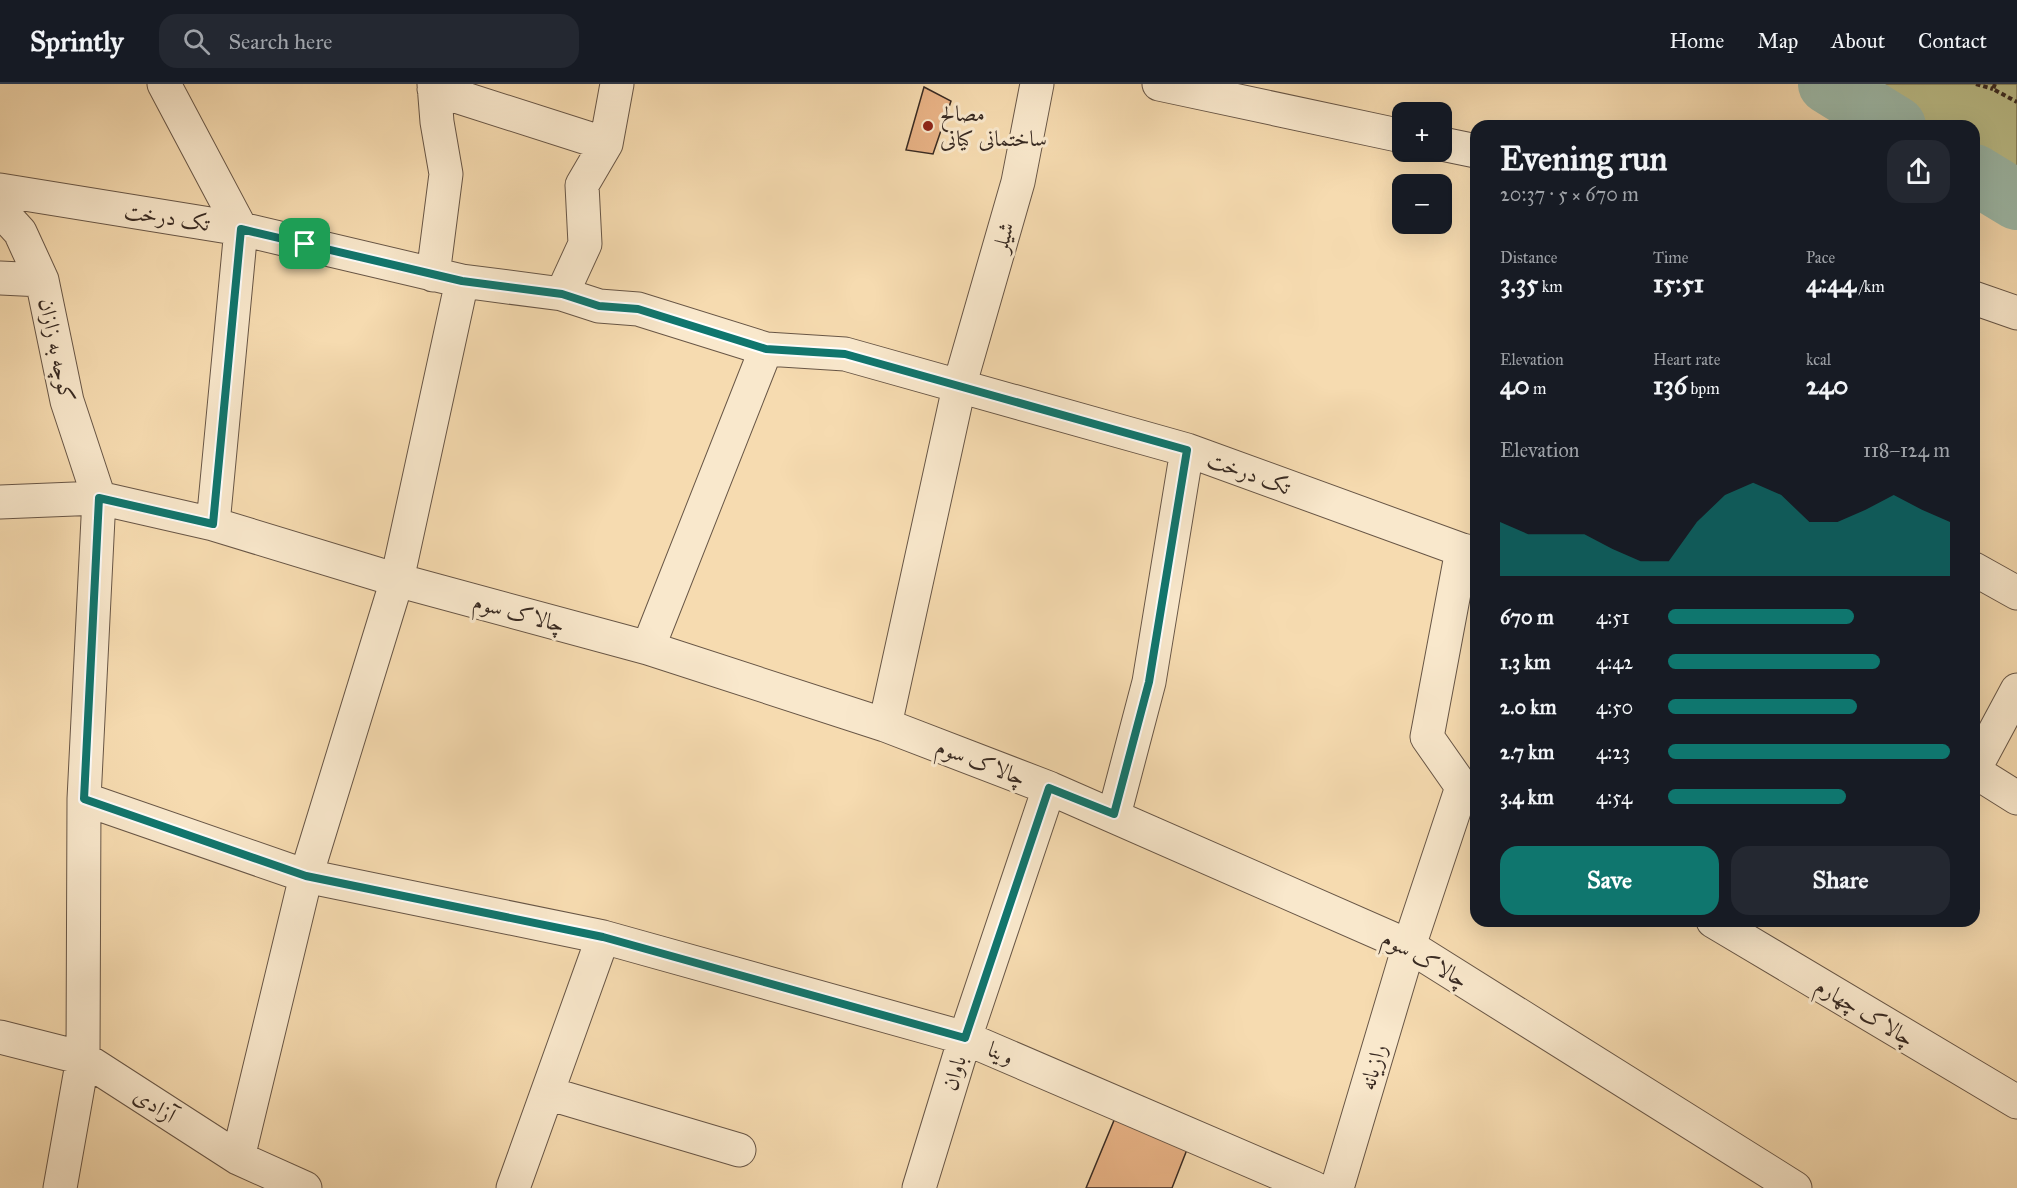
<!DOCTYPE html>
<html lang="en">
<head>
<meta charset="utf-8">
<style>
	body { margin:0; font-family:"IM FELL Great Primer",Amiri,serif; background:#242831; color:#f1f3f6; height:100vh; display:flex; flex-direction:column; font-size:22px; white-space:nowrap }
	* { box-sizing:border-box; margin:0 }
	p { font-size:20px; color:#9ea1a6 }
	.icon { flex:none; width:33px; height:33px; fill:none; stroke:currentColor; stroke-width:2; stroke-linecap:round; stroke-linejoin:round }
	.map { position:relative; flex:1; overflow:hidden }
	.panel { position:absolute; left:1470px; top:36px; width:510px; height:807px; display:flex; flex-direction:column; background:#171b24; border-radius:18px; box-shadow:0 6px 24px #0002 }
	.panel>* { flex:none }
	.fabs { position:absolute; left:1392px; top:18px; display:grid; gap:12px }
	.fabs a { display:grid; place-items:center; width:60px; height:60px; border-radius:12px; background:#171b24; box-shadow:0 6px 24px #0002; font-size:30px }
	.pin { position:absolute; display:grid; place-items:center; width:51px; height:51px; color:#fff; margin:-26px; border-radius:12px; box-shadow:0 3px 9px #0006 }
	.round { display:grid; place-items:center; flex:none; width:63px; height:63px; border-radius:18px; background:#242831 }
	.summary { display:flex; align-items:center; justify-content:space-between; height:102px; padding:0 30px }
	h1 { font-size:33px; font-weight:700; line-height:45px }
	.figures { display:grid; grid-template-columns:repeat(3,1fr); gap:9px; height:102px; padding:6px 30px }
	.figures div { display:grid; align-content:center }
	.figures b { font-size:26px; font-weight:700 }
	.figures small { font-size:16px; font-weight:400 }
	.figures p { font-size:16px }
	.chart { height:168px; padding:12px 30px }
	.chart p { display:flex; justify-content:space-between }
	.chart svg { width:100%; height:108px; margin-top:6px; fill:#0f766e; opacity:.7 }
	.primary-button { display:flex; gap:12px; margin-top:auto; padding:12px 30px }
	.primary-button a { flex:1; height:69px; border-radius:18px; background:#0f766e; color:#fff; font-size:24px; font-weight:700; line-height:69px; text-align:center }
	.primary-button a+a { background:#242831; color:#f1f3f6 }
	ul { padding:0 30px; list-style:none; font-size:20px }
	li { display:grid; grid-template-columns:96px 72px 1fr; align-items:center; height:45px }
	li i { height:15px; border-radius:8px; background:#0f766e }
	header { display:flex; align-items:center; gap:36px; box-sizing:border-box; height:84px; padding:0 30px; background:#171b24; border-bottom:2px solid #363941 }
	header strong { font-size:28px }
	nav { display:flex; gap:33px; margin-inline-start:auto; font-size:21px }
	.search { width:420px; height:54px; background:#242831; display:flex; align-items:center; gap:15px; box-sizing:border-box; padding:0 21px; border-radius:18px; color:#9ea1a6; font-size:22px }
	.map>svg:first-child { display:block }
	.green { fill:#bcc08b; stroke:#7a7556; stroke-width:1.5 }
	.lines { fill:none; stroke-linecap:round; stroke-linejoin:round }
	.river { stroke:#9dbbab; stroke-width:60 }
	.building { fill:#e9b386; stroke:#382a22; stroke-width:1.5 }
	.minor-casing { stroke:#685646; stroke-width:35 }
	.tertiary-casing { stroke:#685646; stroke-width:35 }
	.path { stroke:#382a22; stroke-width:4; stroke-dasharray:4.5 3; stroke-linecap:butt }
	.minor { stroke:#f9e8cc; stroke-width:33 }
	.tertiary { stroke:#f9e8cc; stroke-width:33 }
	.route-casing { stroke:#fff; stroke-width:12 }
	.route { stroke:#0f766e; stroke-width:8 }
	.poi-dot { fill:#8f2418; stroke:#f9e8cc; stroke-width:2 }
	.labels { text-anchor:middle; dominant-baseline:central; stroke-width:6; stroke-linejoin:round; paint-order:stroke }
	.poi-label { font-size:22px; fill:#382a22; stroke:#f9e8cc; text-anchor:start }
	.street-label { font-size:22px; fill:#382a22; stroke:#f9e8cc }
</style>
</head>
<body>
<header>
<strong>Sprintly</strong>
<div class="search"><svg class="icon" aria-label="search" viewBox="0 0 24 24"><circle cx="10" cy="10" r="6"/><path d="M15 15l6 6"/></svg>Search here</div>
<nav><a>Home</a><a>Map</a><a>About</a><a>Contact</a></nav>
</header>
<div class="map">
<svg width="2017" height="1104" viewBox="0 0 2017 1104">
	<rect width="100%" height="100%" fill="#f6dbb0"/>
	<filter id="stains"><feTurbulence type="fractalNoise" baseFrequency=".00333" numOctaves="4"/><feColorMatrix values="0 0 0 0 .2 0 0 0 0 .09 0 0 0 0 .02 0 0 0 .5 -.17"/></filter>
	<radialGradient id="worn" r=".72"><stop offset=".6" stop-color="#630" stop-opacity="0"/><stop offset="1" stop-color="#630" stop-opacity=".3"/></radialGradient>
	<path class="green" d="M 1863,0 L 2017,0 L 2017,92 L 1974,67 L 1974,42 L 1933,42 Z"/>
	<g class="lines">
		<path class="river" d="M 1828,0 L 1896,42
			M 1974,90 L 2017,116"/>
	</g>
	<path class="building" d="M 924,3 L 951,17 L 933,70 L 906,66 Z
		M 1115,1034 L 1188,1063 L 1172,1104 L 1086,1104 Z"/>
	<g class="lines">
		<defs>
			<path id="minor" d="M 164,0 L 241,145 L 213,440
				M 434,5 L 606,60
				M 0,106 L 241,145 L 462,197 L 562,210 L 599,222 L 638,225 L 766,265 L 845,270 L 1187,366 L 1462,466 L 1476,469
				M 0,126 L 20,148 L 42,196 L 67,317 L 99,414 L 84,715 L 83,974 L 60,1104
				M 433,191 L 446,90 L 437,38 L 434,0
				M 0,194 L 42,196
				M 562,210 L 585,160 L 582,101 L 606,60 L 617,0
				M 0,418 L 99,414 L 213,440 L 397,496 L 648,564 L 885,641 L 1049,704 L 1409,862 L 1795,1104
				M 1974,485 L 2017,509
				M 648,564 L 766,265
				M 885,641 L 959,303 L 1018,98 L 1037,0
				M 1974,686 L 2017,606
				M 1974,687 L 2017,714
				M 84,715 L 306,792 L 603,853 L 965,954 L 1314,1104
				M 1114,731 L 1149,598 L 1187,366
				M 1713,837 L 2017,1018
				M 0,953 L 83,974 L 238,1074 L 305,1104
				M 547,1009 L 739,1066
				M 238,1074 L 306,792 L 397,496 L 462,197
				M 513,1104 L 603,853
				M 919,1104 L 965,954 L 1049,704
				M 1337,1104 L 1409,862 L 1462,703 L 1427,653 L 1462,466"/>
			<path id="tertiary" d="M 1159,0 L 1402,52
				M 1442,60 L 1476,67
				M 1974,214 L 2017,229"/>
		</defs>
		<use href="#minor" class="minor-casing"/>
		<use href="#tertiary" class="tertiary-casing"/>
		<path class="path" d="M 1976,0 L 1993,5
			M 1995,0 L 1993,5 L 2017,18"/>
		<use href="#minor" class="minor"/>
		<use href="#tertiary" class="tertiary"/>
	</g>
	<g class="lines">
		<defs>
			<path id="route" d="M 241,145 L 462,197 L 562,210 L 599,222 L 638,225 L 766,265 L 845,270 L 1187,366 L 1149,598 L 1114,730 L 1049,704 L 965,954 L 603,853 L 306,792 L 84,715 L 99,414 L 213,440 Z"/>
		</defs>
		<use href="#route" class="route-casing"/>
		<use href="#route" class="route"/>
	</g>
	<circle class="poi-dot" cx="928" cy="42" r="6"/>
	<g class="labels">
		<g class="poi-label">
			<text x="940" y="29">مصالح<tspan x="940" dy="25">ساختمانی کیانی</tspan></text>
		</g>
		<g class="street-label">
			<text transform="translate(167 133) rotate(9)">تک درخت</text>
			<text transform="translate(1003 153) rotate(-74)">شیلر</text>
			<text transform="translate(57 266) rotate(78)">کوچه به زازان</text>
			<text transform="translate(1249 389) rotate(20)">تک درخت</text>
			<text transform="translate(519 529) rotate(15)">چالاک سوم</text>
			<text transform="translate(981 678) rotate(21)">چالاک سوم</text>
			<text transform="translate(1425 875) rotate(29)">چالاک سوم</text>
			<text transform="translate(1865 928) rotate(31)">چالاک چهارم</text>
			<text transform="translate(1001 969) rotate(23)">وینا</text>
			<text transform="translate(1373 983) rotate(-74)">رازیانه</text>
			<text transform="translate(954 989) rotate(-73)">باوان</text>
			<text transform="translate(155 1021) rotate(33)">آزادی</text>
		</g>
	</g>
	<rect width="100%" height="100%" filter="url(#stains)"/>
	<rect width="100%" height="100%" fill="url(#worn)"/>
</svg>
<div class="fabs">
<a>+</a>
<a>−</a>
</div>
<div class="pin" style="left:305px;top:160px;background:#1e9e55"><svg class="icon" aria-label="arrive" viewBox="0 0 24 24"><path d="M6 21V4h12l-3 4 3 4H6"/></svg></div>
<section class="panel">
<div class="summary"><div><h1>Evening run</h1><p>20:37 · 5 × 670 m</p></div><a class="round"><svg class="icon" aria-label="share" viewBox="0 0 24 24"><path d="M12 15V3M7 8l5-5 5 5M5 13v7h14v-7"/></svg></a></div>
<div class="figures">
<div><p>Distance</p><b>3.35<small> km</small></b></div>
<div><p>Time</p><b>15:51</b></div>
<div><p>Pace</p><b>4:44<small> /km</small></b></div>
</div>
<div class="figures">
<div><p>Elevation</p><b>40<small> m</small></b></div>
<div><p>Heart rate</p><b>136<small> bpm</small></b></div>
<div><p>kcal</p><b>240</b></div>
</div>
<div class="chart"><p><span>Elevation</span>118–124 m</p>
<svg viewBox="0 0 160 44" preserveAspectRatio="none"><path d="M0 44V22L10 27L20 27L30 27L40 33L50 38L60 38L70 22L80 11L90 6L100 11L110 22L120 22L130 17L140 11L150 17L160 22V44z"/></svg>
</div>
<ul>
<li><b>670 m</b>4:51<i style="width:66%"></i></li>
<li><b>1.3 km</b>4:42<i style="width:75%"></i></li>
<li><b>2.0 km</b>4:50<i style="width:67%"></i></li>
<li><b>2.7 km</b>4:23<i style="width:100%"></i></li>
<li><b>3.4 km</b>4:54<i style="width:63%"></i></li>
</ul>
<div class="primary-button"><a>Save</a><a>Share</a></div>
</section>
</div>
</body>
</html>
